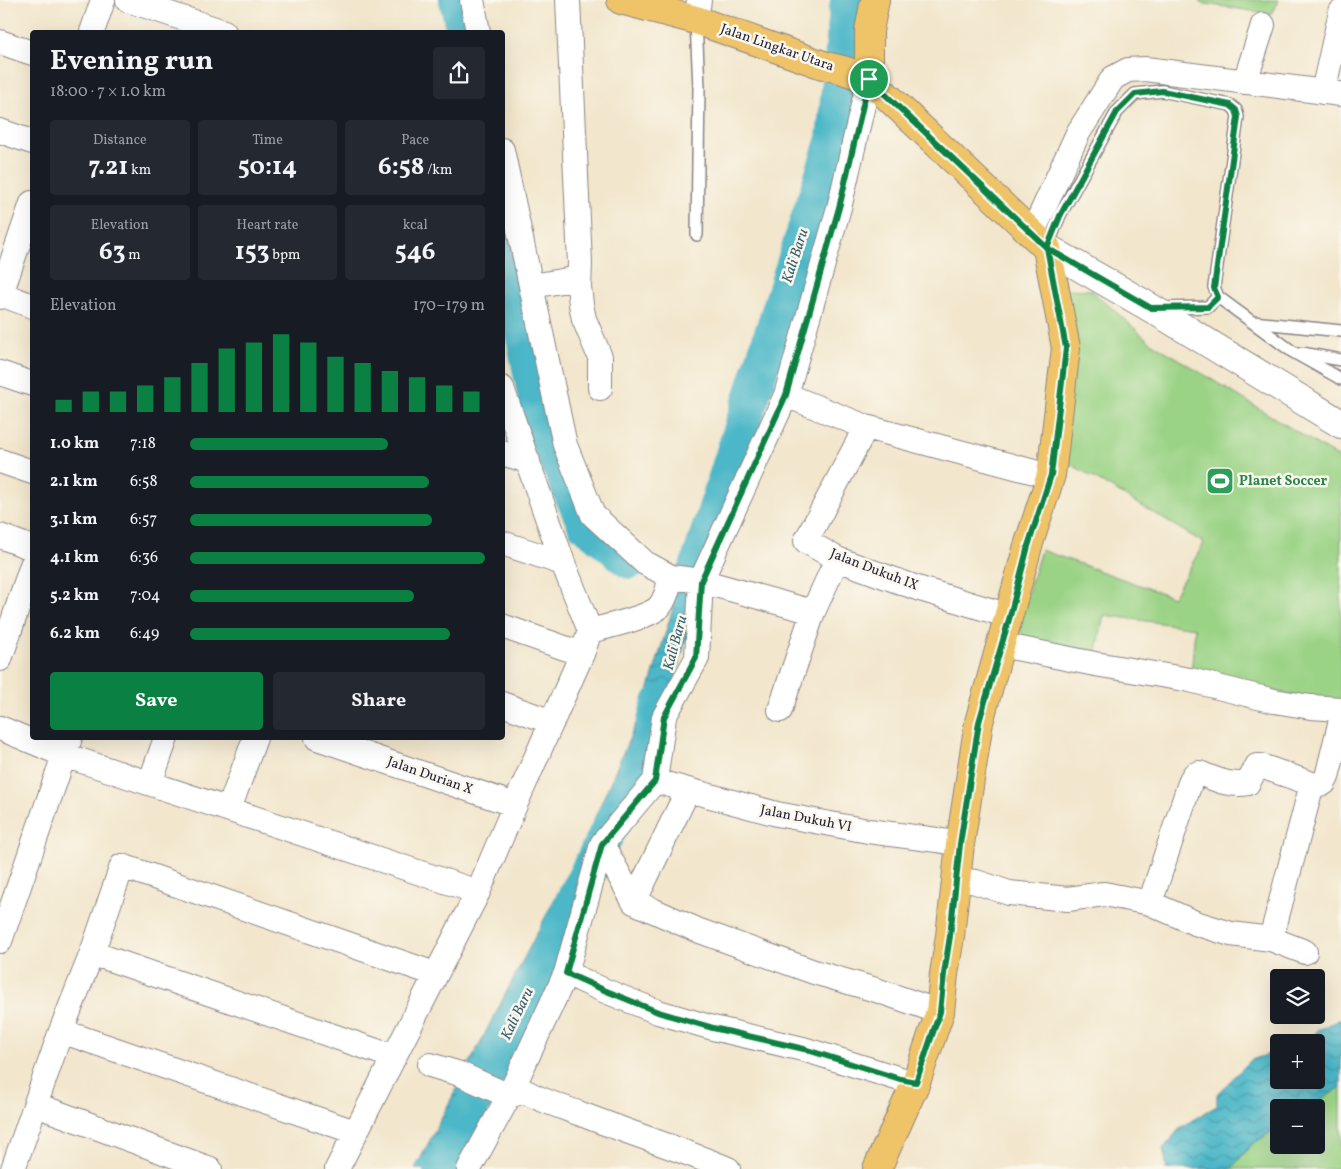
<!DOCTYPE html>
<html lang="en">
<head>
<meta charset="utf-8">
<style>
	body { margin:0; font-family:Vollkorn,serif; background:#242831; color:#f1f3f6; height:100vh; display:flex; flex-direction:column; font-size:19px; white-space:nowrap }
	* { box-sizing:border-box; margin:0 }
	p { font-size:16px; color:#9ea1a6 }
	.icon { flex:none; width:28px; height:28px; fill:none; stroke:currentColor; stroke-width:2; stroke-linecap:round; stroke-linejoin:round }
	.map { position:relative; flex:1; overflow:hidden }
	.drawer { position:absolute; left:30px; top:30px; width:475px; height:710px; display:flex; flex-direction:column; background:#171b24; border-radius:5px; box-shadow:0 5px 20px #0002 }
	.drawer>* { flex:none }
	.tools { position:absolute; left:1270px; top:969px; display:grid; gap:10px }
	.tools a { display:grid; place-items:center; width:55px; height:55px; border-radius:5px; background:#171b24; box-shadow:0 5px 20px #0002; font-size:25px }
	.pin { position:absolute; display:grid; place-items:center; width:42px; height:42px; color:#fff; margin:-21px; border:2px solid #fff; border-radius:50%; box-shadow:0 1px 5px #0007 }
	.round { display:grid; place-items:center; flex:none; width:52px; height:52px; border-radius:5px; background:#242831 }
	.headline { display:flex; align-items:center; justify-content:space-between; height:85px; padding:0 20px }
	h1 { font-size:28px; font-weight:700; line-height:38px }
	.metrics { display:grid; grid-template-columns:repeat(3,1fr); gap:8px; height:85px; padding:5px 20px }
	.metrics div { display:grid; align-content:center; border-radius:5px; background:#242831; text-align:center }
	.metrics b { font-size:25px; font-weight:700 }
	.metrics small { font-size:14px; font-weight:400 }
	.metrics p { font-size:14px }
	.chart { height:140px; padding:10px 20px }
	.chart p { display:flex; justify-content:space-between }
	.chart svg { width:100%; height:90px; margin-top:5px; stroke:#0b8043; stroke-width:6 }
	.action { display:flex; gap:10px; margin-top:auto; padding:10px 20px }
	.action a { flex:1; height:58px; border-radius:5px; background:#0b8043; color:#fff; font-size:20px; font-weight:700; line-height:58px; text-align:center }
	.action a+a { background:#242831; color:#f1f3f6 }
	ul { padding:0 20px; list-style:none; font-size:16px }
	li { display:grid; grid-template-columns:80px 60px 1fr; align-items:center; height:38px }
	li i { height:12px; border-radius:6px; background:#0b8043 }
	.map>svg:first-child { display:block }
	.green { fill:#9bd386; stroke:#5e7a60 }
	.water { fill:url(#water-waves); stroke:#376c82 }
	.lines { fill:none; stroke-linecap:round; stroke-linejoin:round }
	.river { stroke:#4cb7c8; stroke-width:36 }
	.service-casing { stroke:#8a8484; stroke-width:14 }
	.minor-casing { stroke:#8a8484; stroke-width:26 }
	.tertiary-casing { stroke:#8a8484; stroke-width:30 }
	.primary-casing { stroke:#8a8484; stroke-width:30 }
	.service { stroke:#fff; stroke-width:11 }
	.minor { stroke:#fff; stroke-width:24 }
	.tertiary { stroke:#fff; stroke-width:28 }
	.primary { stroke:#efc469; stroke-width:28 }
	.route-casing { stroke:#fff; stroke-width:10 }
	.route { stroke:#0b8043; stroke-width:6 }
	.labels { text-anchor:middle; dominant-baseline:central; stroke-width:5; stroke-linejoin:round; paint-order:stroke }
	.street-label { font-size:14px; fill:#22223b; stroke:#fbf7ec }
	.leisure-label { font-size:14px; font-weight:bold; fill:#27864d; stroke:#fbf7ec; text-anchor:start }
	.water-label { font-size:15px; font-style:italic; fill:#335e73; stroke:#fbf7ec }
</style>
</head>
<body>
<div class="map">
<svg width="1341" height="1169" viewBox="0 0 1341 1169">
	<defs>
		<pattern id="water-waves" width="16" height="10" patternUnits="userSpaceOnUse" patternTransform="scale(1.25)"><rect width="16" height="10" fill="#4cb7c8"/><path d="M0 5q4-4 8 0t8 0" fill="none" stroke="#3f94a4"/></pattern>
	</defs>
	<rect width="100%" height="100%" fill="#fbf7ec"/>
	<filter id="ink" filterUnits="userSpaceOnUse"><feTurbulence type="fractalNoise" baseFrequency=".02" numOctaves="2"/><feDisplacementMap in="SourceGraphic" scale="10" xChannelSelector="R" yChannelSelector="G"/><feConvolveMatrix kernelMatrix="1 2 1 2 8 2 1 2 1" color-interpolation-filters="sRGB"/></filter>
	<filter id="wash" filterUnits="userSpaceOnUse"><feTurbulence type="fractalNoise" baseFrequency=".0096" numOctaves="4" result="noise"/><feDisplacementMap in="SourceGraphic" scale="20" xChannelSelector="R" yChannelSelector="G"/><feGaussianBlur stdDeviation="1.12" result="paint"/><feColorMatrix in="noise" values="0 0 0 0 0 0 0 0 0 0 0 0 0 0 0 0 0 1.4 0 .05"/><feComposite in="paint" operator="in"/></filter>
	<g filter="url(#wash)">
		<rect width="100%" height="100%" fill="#f2e6cc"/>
		<path class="green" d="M 1202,0 L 1279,0 L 1271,14 L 1200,3 Z
			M 1067,289 L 1091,290 L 1149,341 L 1341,459 L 1341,704 L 1191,676 L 1195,628 L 1104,615 L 1096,655 L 1013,641 L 1041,550 L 1173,597 L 1204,543 L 1069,463 L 1060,469 Z
			M 1341,1087 L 1341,1169 L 1231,1169 L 1251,1145 L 1279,1127 L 1279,1145 L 1316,1145 L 1316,1108 L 1309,1107 Z"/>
		<path class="water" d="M 680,584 L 701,587 L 664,717 L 602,844 L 509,1015 L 437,1169 L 415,1169 L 585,840 L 644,705 Z
			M 1341,1019 L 1341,1087 L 1309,1107 L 1279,1108 L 1279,1127 L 1251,1145 L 1231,1169 L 1165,1169 L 1167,1167 L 1163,1149 L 1180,1128 L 1202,1114 L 1217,1106 L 1217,1094 L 1251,1060 L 1279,1051 L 1279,1080 L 1316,1080 L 1316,1042 L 1305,1042 L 1319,1029 Z"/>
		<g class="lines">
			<path class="river" d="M 457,0 L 464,32
				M 502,227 L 541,424 L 585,524 L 630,561
				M 689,593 L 834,139 L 848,0
				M 441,1169 L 646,754 L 660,703"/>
		</g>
	</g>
	<g filter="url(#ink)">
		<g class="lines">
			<defs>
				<path id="service" d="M 696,21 L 699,88 L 697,235
					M 1047,248 L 1060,215 L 1117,112 L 1135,94 L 1162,91 L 1230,105 L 1236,110 L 1238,117 L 1214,287 L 1218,297 L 1293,352 L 1341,379
					M 1162,308 L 1208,307 L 1218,297
					M 1253,322 L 1341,331
					M 1302,353 L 1341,360"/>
				<path id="minor" d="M 128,0 L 224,32
					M 472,0 L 478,32
					M 568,0 L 580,263 L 579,287 L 581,304 L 584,319 L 600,357 L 600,388
					M 696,20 L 699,0
					M 92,32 L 103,0
					M 0,42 L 32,53
					M 1245,82 L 1263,25
					M 1323,92 L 1341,12
					M 0,131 L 32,142
					M 502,150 L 565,445 L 593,515 L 645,563 L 671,577
					M 1032,234 L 1078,133 L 1113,78 L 1128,70 L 1145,69 L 1341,94
					M 532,286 L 579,278
					M 1,294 L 32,306
					M 0,297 L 32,203
					M 0,373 L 32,384
					M 786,395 L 866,427 L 1038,473 L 1051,475
					M 866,427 L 806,541 L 837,559 L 917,588 L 1009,616
					M 502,453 L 528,461
					M 0,461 L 32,472
					M 0,536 L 32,548
					M 502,543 L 563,563
					M 502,626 L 582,654
					M 590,631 C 605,627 651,617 660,606 C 667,597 668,587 671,577 L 701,581 L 813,612
					M 1001,645 L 1095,664 L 1190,680 L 1274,701 L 1311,707 L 1341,709
					M 0,659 L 32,565
					M 502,704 L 552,722
					M 780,710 L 813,612 L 837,559
					M 0,728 L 64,755 L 478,892
					M 317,738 L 515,805
					M 655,781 L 777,814 L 868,831 L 937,840 L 960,844
					M 150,783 L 166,738
					M 229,809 L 255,738
					M 602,844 L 634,902 L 697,930 L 814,972 L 876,990 L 940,1012
					M 956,879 L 976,882 L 1009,893 L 1068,899 L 1104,894 L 1150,903 L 1195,923 L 1231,934 L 1271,939 L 1305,952
					M 634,902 L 688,790
					M 1150,903 L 1191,780 L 1194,775 L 1199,773 C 1215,779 1231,787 1248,783 L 1257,766 L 1261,766 L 1312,784 L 1319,785 L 1324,783 L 1327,777 L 1341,720
					M 1271,939 L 1312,784
					M 0,941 L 70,738
					M 92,953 L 394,1057
					M 566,973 L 603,990 L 658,1012 L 713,1028 L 803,1049 L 900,1079 L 916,1082
					M 61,1031 L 355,1132
					M 430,1065 L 460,1074 L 509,1096 L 524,1091 C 542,1101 562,1107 581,1114 C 630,1133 679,1149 728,1169
					M 36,1105 L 210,1169
					M 13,1169 L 61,1031 L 92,953 L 122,866 L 435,974
					M 337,1169 L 478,892 L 515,805 L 582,654 L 590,631 L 563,563 L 502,388
					M 469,1169 L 509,1096 L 566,973 L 602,844 L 655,781 L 664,717 L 697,658 L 701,581 L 786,395 L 840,204 L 869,79"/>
				<path id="tertiary" d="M 1047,248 L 1151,308 L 1341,424"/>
				<path id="primary" d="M 621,0 L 696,20 L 823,65 L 843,70 L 869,79 L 1047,248 L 1066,348 L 1051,475 L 1028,546 L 979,722 L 960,844 L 950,936 L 944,974 L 940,1012 L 916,1082 L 877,1169
					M 869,79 L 869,31 L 875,0"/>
			</defs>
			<use href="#service" class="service-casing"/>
			<use href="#minor" class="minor-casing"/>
			<use href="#tertiary" class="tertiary-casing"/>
			<use href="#primary" class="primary-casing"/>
			<use href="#service" class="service"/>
			<use href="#minor" class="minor"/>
			<use href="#tertiary" class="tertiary"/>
			<use href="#primary" class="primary"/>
		</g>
	</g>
	<g class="lines" filter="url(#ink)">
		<defs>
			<path id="route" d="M 869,79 L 840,204 L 786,395 L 701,581 L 696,658 L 664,717 L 655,781 L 602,844 L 566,973 L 604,990 L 658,1012 L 713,1028 L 804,1049 L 900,1079 L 916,1082 L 940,1012 L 944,974 L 950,936 L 960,844 L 979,722 L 1010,616 L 1028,546 L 1051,475 L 1066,348 L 1047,248 L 1151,308 L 1208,307 L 1218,297 L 1214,288 L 1238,117 L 1236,110 L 1230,105 L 1162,91 L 1135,94 L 1117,112 L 1060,216 L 1047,248 L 869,79"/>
		</defs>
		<use href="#route" class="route-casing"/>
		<use href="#route" class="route"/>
	</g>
	<defs>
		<symbol id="stadium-square" viewBox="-11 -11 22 22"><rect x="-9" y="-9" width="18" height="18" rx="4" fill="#2e9e5b" stroke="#fbf7ec"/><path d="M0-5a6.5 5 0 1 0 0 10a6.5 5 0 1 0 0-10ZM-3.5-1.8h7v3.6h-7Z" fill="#fff"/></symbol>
	</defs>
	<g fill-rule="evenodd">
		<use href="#stadium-square" x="1204" y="465" width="32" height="32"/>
	</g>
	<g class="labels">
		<g class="street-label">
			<text transform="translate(777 48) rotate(19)">Jalan Lingkar Utara</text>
			<text transform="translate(874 570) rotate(21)">Jalan Dukuh IX</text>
			<text transform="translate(430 776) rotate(19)">Jalan Durian X</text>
			<text transform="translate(806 819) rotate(11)">Jalan Dukuh VI</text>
		</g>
		<g class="leisure-label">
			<text x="1239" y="481">Planet Soccer</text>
		</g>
		<g class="water-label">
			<text transform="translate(796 256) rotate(-72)">Kali Baru</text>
			<text transform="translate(676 643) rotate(-75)">Kali Baru</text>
			<text transform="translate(518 1014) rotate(-64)">Kali Baru</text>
		</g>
	</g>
</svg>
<div class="tools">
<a><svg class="icon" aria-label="layers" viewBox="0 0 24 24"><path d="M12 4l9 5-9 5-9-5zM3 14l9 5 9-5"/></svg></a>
<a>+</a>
<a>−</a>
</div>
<div class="pin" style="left:869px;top:79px;background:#1e9e55"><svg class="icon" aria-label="arrive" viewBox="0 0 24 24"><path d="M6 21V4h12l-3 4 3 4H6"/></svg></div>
<section class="drawer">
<div class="headline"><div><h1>Evening run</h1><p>18:00 · 7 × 1.0 km</p></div><a class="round"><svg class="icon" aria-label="share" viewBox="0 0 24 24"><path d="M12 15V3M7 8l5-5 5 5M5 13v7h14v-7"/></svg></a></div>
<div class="metrics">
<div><p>Distance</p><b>7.21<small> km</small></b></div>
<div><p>Time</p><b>50:14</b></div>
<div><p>Pace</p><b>6:58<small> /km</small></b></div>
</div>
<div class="metrics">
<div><p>Elevation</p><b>63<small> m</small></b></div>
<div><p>Heart rate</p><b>153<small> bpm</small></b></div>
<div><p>kcal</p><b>546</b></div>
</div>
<div class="chart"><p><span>Elevation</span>170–179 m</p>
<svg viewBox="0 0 160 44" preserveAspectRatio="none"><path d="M5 44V38M15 44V34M25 44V34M35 44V31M45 44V27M55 44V20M65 44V13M75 44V10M85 44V6M95 44V10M105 44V17M115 44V20M125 44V24M135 44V27M145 44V31M155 44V34"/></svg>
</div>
<ul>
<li><b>1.0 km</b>7:18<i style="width:67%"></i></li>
<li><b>2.1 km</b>6:58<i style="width:81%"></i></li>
<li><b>3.1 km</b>6:57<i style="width:82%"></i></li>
<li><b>4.1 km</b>6:36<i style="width:100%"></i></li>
<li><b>5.2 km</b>7:04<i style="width:76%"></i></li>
<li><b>6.2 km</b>6:49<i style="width:88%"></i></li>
</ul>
<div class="action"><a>Save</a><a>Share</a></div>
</section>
</div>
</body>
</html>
